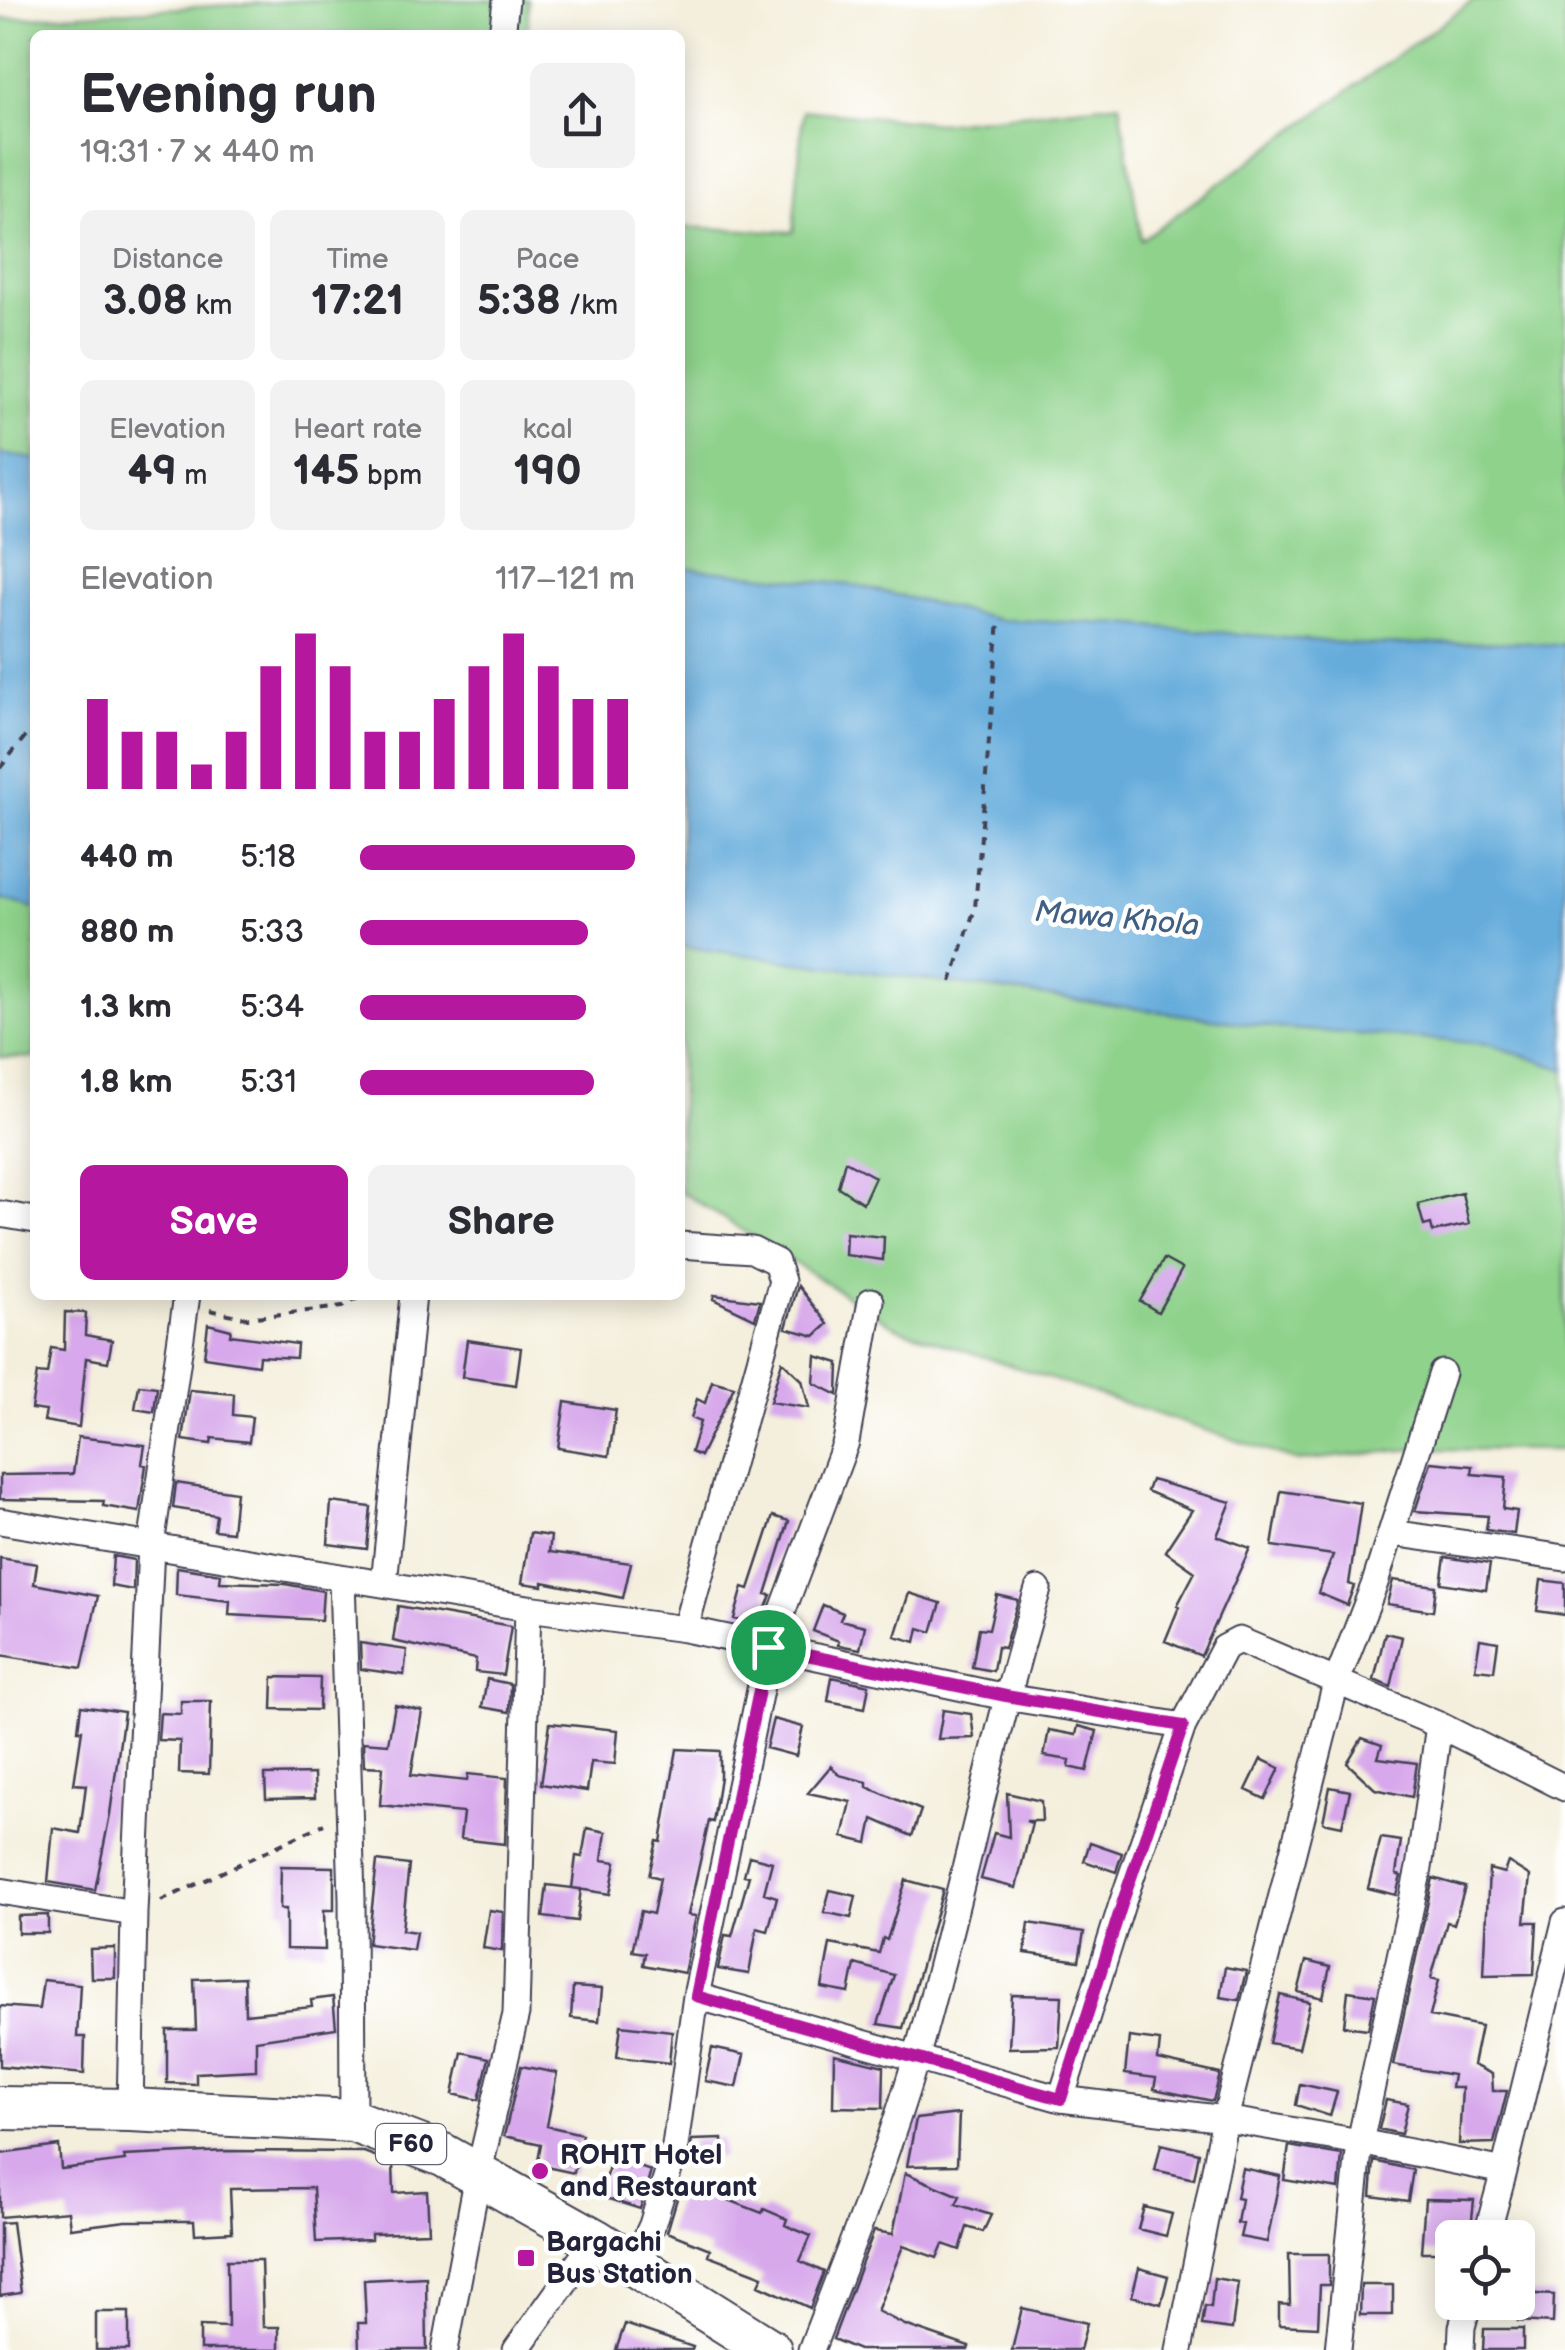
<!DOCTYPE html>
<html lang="en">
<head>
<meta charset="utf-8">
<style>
	body { margin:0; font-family:"Balsamiq Sans",sans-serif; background:#f2f2f3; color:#2b2b33; height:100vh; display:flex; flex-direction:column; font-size:38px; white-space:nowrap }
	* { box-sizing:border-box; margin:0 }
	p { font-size:32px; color:#7c7c81 }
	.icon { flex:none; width:55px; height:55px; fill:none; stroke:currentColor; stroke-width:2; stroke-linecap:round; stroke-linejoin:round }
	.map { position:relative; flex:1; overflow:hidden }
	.details { position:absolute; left:30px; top:30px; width:655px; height:1270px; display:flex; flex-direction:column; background:#fff; border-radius:15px; box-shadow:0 5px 25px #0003 }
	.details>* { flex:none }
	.fabs { position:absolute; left:1435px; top:2220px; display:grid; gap:20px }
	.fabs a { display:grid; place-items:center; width:100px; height:100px; border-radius:15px; background:#fff; box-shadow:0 5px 25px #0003; font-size:50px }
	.pin { position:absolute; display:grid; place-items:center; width:85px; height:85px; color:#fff; margin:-42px; border:5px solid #fff; border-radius:50%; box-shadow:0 2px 10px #0007 }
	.round { display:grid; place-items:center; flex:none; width:105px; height:105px; border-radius:15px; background:#f2f2f3 }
	.headline { display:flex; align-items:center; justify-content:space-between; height:170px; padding:0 50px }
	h1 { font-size:55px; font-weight:800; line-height:75px }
	.stats { display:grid; grid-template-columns:repeat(3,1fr); gap:15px; height:170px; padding:10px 50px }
	.stats div { display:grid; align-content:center; border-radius:15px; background:#f2f2f3; text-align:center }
	.stats b { font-size:42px; font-weight:800 }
	.stats small { font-size:28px; font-weight:400 }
	.stats p { font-size:28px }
	.chart { height:280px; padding:20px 50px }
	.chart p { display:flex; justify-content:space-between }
	.chart svg { width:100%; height:180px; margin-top:10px; stroke:#b5179e; stroke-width:6 }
	.action { display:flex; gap:20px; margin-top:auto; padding:20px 50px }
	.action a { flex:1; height:115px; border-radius:15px; background:#b5179e; color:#fff; font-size:40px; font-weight:800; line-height:115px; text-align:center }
	.action a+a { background:#f2f2f3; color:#2b2b33 }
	ul { padding:0 50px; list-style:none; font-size:32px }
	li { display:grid; grid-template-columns:160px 120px 1fr; align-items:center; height:75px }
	li i { height:25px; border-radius:12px; background:#b5179e }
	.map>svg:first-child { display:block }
	.green { fill:#8ed28b; stroke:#587a63; stroke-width:2.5 }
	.water { fill:#65acdb; stroke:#44678b; stroke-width:2.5 }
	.building { fill:#d7a8eb }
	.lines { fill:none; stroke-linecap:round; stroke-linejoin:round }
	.minor-casing { stroke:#424153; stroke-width:29 }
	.primary-casing { stroke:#424153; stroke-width:46 }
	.path { stroke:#424153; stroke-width:4; stroke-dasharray:8 8; stroke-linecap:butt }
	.minor { stroke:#fff; stroke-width:25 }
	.primary { stroke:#fff; stroke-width:42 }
	.route-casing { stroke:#fff; stroke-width:20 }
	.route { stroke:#b5179e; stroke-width:12 }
	.poi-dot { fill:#b5179e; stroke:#fff; stroke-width:4 }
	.labels { text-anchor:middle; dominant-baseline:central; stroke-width:9; stroke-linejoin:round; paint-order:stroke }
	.shield { fill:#fff; stroke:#646476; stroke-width:2.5 }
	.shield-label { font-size:25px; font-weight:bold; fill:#22223b }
	.poi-label { font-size:28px; font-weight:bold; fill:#22223b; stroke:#fff; text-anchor:start }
	.water-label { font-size:30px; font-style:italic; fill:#406083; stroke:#fff }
</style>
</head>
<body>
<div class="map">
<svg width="1565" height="2350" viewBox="0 0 1565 2350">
	<rect width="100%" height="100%" fill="#fff"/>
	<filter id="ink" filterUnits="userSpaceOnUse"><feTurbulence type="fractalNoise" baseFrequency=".01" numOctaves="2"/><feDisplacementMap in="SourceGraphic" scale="20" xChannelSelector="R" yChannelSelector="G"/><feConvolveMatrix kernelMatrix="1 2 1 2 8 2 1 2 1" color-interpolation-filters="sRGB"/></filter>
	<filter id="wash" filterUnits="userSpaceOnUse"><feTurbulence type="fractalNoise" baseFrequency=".0048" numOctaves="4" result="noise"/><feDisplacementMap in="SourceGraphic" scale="40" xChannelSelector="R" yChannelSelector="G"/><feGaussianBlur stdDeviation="2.25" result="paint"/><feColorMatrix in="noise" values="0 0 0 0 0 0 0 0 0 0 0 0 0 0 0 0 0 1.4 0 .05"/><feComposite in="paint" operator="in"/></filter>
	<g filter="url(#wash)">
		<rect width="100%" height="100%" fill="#f4efdc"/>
		<path class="green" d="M 310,0 L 528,0 L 528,35 L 35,35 L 35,459 L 0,454 L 0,19 Z
			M 1474,0 L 1565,0 L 1565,646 L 1517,642 L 1366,645 L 1122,624 L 999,620 L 859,586 L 680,567 L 680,227 L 793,232 L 803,110 L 939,123 L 1120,103 L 1141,240 Z
			M 0,898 L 35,908 L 35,1058 L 0,1057 Z
			M 680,946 L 1279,1028 L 1490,1044 L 1565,1070 L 1565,1450 L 1415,1449 L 1298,1461 L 898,1328 L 680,1191 Z"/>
		<path class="water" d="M 0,454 L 35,459 L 35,908 L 0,898 Z
			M 680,567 L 859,586 L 999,620 L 1122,624 L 1366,645 L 1517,642 L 1565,646 L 1565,1070 L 1490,1044 L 1279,1028 L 680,946 Z"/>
		<g id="blocks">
			<path class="building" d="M 845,1161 L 875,1177 L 863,1203 L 838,1187 Z
				M 1462,1193 L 1469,1224 L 1433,1232 L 1431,1224 L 1424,1226 L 1418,1204 Z
				M 846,1233 L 884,1237 L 883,1260 L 845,1255 Z
				M 1164,1259 L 1182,1269 L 1158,1312 L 1140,1301 Z
				M 798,1286 L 828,1324 L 815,1336 L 786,1328 Z
				M 714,1295 L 760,1301 L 755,1319 L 713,1299 Z
				M 65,1312 L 86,1313 L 85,1335 L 112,1340 L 108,1362 L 86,1358 L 79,1427 L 44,1421 L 46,1411 L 31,1409 L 37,1373 L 47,1374 L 51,1348 L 64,1350 Z
				M 208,1324 L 231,1330 L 230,1335 L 297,1344 L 296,1358 L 259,1356 L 258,1365 L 204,1357 Z
				M 467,1340 L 521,1348 L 516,1385 L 462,1377 Z
				M 816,1356 L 839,1363 L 838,1395 L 814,1383 Z
				M 782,1361 L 802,1380 L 809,1408 L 770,1402 Z
				M 712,1381 L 734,1387 L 700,1456 L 691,1452 L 700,1422 L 691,1418 L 697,1399 L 705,1403 Z
				M 139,1385 L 157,1387 L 154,1412 L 135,1409 Z
				M 190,1390 L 234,1394 L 233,1415 L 252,1417 L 249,1442 L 212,1438 L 211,1444 L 183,1440 Z
				M 565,1402 L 616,1410 L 609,1456 L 558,1448 Z
				M 78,1437 L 145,1445 L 142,1464 L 146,1465 L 139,1512 L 103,1506 L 104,1501 L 0,1499 L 0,1475 L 73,1474 Z
				M 1431,1462 L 1473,1466 L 1472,1474 L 1506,1477 L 1503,1509 L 1517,1511 L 1514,1534 L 1486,1530 L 1488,1516 L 1415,1511 Z
				M 1151,1480 L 1231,1502 L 1217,1536 L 1250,1548 L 1201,1656 L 1165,1641 L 1179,1607 L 1177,1606 L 1195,1572 L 1165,1551 L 1192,1510 L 1147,1491 Z
				M 176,1483 L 236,1492 L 232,1532 L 214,1530 L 216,1515 L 173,1508 Z
				M 1281,1491 L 1361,1503 L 1349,1584 L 1354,1586 L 1347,1605 L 1318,1593 L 1333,1555 L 1272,1546 Z
				M 331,1502 L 371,1507 L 367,1549 L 328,1544 Z
				M 773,1516 L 789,1521 L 766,1594 L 771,1595 L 759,1626 L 734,1619 L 743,1587 L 749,1589 Z
				M 530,1533 L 551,1536 L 549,1552 L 631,1563 L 623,1598 L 543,1582 L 543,1586 L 522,1583 Z
				M 113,1556 L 134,1560 L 133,1590 L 111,1586 Z
				M 1445,1557 L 1490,1564 L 1486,1590 L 1441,1583 Z
				M 0,1558 L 37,1564 L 34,1584 L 98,1596 L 82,1668 L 0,1655 Z
				M 177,1567 L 221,1574 L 220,1582 L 285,1584 L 323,1591 L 321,1620 L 229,1615 L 230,1601 L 176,1595 Z
				M 1393,1580 L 1436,1586 L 1433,1611 L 1387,1604 Z
				M 1541,1580 L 1565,1583 L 1565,1615 L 1537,1611 Z
				M 909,1593 L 941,1603 L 932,1632 L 919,1628 L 916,1642 L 895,1636 Z
				M 997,1595 L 1018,1600 L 1004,1648 L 997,1647 L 993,1671 L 972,1667 L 979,1628 L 989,1629 Z
				M 823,1605 L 843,1613 L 840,1620 L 865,1626 L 860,1649 L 838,1645 L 839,1641 L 813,1631 Z
				M 398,1606 L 511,1626 L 503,1675 L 475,1672 L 476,1659 L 393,1641 Z
				M 1385,1633 L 1402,1637 L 1391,1687 L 1374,1680 Z
				M 1480,1639 L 1498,1642 L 1494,1671 L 1475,1669 Z
				M 360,1643 L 407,1650 L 404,1675 L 361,1669 Z
				M 273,1677 L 320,1678 L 319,1710 L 272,1709 Z
				M 832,1677 L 869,1685 L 865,1708 L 828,1701 Z
				M 487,1679 L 510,1684 L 509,1712 L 482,1707 Z
				M 181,1701 L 211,1701 L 209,1774 L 179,1773 L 180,1741 L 158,1740 L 160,1713 L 181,1714 Z
				M 395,1705 L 422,1711 L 411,1775 L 467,1781 L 468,1774 L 507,1778 L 505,1844 L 460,1839 L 463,1813 L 380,1805 L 383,1767 L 364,1766 L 363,1742 L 388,1744 Z
				M 81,1706 L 124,1712 L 110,1814 L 95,1890 L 48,1882 L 53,1828 L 80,1833 L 86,1785 L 74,1784 L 82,1730 L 78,1730 Z
				M 943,1710 L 971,1714 L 974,1738 L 938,1739 Z
				M 773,1719 L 803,1727 L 796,1756 L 766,1748 Z
				M 550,1723 L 618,1730 L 615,1764 L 591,1762 L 587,1791 L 541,1784 Z
				M 1078,1726 L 1097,1731 L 1087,1771 L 1069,1767 L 1070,1760 L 1044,1756 L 1049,1730 L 1076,1735 Z
				M 1362,1738 L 1382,1745 L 1378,1758 L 1417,1763 L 1412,1797 L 1375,1789 L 1347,1763 Z
				M 677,1749 L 720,1751 L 720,1777 L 713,1822 L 709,1821 L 688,1915 L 696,1916 L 684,1973 L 643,1965 L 645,1953 L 632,1951 L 641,1911 L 653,1914 L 660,1878 L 649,1875 L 657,1841 L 661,1842 Z
				M 1261,1759 L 1280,1768 L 1265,1799 L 1246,1790 Z
				M 831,1766 L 839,1775 L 867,1782 L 867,1787 L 921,1810 L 912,1836 L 873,1819 L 868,1843 L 843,1837 L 851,1802 L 808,1793 Z
				M 314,1774 L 315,1798 L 266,1799 L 265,1775 Z
				M 1330,1787 L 1350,1791 L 1342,1826 L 1323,1822 Z
				M 1007,1793 L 1041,1801 L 1042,1821 L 1026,1821 L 1032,1823 L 1016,1888 L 981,1879 L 994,1833 L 1009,1837 Z
				M 587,1828 L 606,1832 L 602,1860 L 616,1862 L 610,1894 L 572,1888 L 576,1856 L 582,1857 Z
				M 1381,1838 L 1401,1841 L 1396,1874 L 1401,1876 L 1396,1895 L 1368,1888 Z
				M 1090,1842 L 1122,1853 L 1116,1872 L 1084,1861 Z
				M 749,1856 L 772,1862 L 764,1893 L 777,1897 L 768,1931 L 757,1928 L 749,1974 L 718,1969 L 725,1935 L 732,1936 L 749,1876 L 744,1875 Z
				M 377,1861 L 409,1865 L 402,1930 L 416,1932 L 413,1950 L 368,1944 Z
				M 1508,1862 L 1530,1876 L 1525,1922 L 1537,1922 L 1534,1974 L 1484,1975 L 1489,1869 L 1504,1873 Z
				M 281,1866 L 334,1867 L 334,1910 L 324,1910 L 325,1950 L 286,1949 L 286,1909 L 280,1909 Z
				M 1433,1878 L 1465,1887 L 1454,1924 L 1447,1922 L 1431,1978 L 1439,1980 L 1430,2016 L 1481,2026 L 1473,2065 L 1492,2074 L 1493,2091 L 1507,2091 L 1494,2143 L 1459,2144 L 1462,2088 L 1451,2088 L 1453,2075 L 1393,2065 Z
				M 906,1880 L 943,1890 L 903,2028 L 878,2024 L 894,1975 L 855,1964 L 849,1993 L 822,1988 L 830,1944 L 879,1953 L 883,1938 L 887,1940 Z
				M 547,1885 L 581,1889 L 577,1921 L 543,1917 Z
				M 830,1890 L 856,1896 L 851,1918 L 824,1912 Z
				M 489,1910 L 503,1912 L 502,1951 L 483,1948 Z
				M 48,1915 L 48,1933 L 18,1933 L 18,1916 Z
				M 1029,1923 L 1084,1932 L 1079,1961 L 1025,1953 Z
				M 115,1948 L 115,1978 L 91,1978 L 90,1949 Z
				M 1306,1961 L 1330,1967 L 1323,1998 L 1298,1992 Z
				M 1225,1967 L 1246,1971 L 1239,2000 L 1220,1997 Z
				M 244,1977 L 245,2014 L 312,2007 L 311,2000 L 333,1997 L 336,2028 L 256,2040 L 256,2070 L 196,2073 L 196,2084 L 167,2083 L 167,2030 L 196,2030 L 194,1979 Z
				M 43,1980 L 80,1984 L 77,2037 L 85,2037 L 84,2074 L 0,2066 L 0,2006 L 39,2009 Z
				M 573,1987 L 602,1989 L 599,2021 L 571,2018 Z
				M 1348,1991 L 1375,1995 L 1368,2029 L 1344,2026 Z
				M 1012,1995 L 1062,1996 L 1059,2047 L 1009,2048 Z
				M 1280,1995 L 1310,2002 L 1299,2048 L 1269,2043 Z
				M 621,2025 L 672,2031 L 669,2063 L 617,2057 Z
				M 1129,2037 L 1160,2041 L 1158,2060 L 1220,2074 L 1213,2101 L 1154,2089 L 1156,2078 L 1125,2074 Z
				M 712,2048 L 744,2055 L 737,2087 L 705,2081 Z
				M 462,2052 L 489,2058 L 479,2100 L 453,2094 Z
				M 834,2054 L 884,2066 L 883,2108 L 833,2107 Z
				M 521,2066 L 557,2073 L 547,2126 L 582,2134 L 574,2173 L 537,2165 L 541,2144 L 504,2136 Z
				M 1300,2084 L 1337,2092 L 1330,2116 L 1296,2105 Z
				M 1386,2100 L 1408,2104 L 1401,2134 L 1379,2129 Z
				M 959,2114 L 957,2165 L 907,2166 L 916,2119 Z
				M 722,2139 L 723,2157 L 689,2158 L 692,2140 Z
				M 1161,2144 L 1199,2153 L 1194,2179 L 1155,2170 Z
				M 59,2146 L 61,2169 L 125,2161 L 124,2156 L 227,2151 L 364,2152 L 393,2163 L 394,2193 L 427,2191 L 429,2232 L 371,2234 L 371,2240 L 316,2242 L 313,2188 L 230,2189 L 232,2232 L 195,2234 L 194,2221 L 126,2221 L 70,2228 L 68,2211 L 0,2217 L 0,2154 Z
				M 1289,2146 L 1342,2155 L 1339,2189 L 1284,2180 Z
				M 612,2158 L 651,2171 L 640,2209 L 599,2196 Z
				M 1374,2161 L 1413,2170 L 1408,2201 L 1371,2196 Z
				M 1242,2168 L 1280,2176 L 1267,2242 L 1240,2237 L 1243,2224 L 1237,2223 L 1241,2199 L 1236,2198 Z
				M 905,2173 L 960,2196 L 956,2204 L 991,2215 L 983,2232 L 967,2227 L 960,2250 L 943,2244 L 937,2258 L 903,2246 L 877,2311 L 905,2325 L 969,2347 L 968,2350 L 859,2350 L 833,2339 L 874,2231 L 893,2234 Z
				M 682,2182 L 762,2213 L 764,2209 L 787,2219 L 785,2225 L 811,2236 L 800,2261 L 824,2272 L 810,2308 L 759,2285 L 763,2276 L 708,2255 L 710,2249 L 667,2232 Z
				M 1425,2199 L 1474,2200 L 1470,2238 L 1452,2238 L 1452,2252 L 1421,2252 Z
				M 1144,2207 L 1172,2214 L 1166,2236 L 1138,2229 Z
				M 12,2222 L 21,2293 L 0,2296 L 0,2223 Z
				M 1289,2254 L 1329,2254 L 1329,2285 L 1320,2285 L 1318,2327 L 1279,2325 L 1279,2304 L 1290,2305 Z
				M 227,2260 L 261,2260 L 263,2327 L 279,2327 L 279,2350 L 200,2350 L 200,2326 L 228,2327 Z
				M 1139,2268 L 1168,2276 L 1161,2304 L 1132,2296 Z
				M 426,2277 L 427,2350 L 359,2350 L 358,2323 L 366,2323 L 364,2280 Z
				M 1214,2278 L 1238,2282 L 1232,2329 L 1202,2325 L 1205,2306 L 1211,2307 Z
				M 1361,2285 L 1393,2285 L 1393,2315 L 1360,2315 Z
				M 1520,2293 L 1554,2295 L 1553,2323 L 1518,2321 Z
				M 1022,2308 L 1087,2323 L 1080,2350 L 1012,2350 Z
				M 96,2312 L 129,2312 L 129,2350 L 96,2350 Z
				M 625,2324 L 693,2347 L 692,2350 L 616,2350 Z
				M 1484,2329 L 1523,2329 L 1523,2350 L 1483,2350 Z"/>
		</g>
	</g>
	<g filter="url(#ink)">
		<use href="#blocks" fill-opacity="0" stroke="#424153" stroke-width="2.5"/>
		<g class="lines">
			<defs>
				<path id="minor" d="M 502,35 L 506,0
					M 0,1214 L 35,1220
					M 680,1245 L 752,1250 L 776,1262 L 782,1281 L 685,1629
					M 0,1521 L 528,1608 L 685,1629 L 1006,1697 L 1183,1726
					M 1392,1533 L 1565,1558
					M 342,1578 L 352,1898 L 353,2121
					M 384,1584 L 413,1295
					M 1439,1725 L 1419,1868 L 1360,2142 L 1504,2171 L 1565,1922
					M 0,1891 L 134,1913
					M 696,1996 L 1061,2099 L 1225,2119 L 1360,2142 L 1338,2350
					M 1061,2099 L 1122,1904 L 1183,1726 L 1224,1648 L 1239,1640 L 1439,1725 L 1565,1788
					M 130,2110 L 134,1913 L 151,1546 L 187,1295
					M 1486,2238 L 1504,2171
					M 633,2266 L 652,2225 L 674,2153 L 696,1996 L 769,1647 L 846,1442 L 871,1301
					M 445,2350 L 478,2175 L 516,2014 L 528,1608
					M 516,2350 L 595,2240
					M 811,2350 C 848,2254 887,2157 916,2058 C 961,1902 991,1743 1038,1589
					M 1179,2350 L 1225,2119 L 1336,1683 L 1375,1583 L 1442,1373
					M 1461,2350 L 1462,2327 L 1469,2302"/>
				<path id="primary" d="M 0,2108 L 130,2110 L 353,2121 L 443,2155 L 595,2240 L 770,2350"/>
			</defs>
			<use href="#minor" class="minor-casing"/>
			<use href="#primary" class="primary-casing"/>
			<path class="path" d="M 0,768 L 35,724
				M 951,982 L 975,908 L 999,620
				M 210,1310 L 247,1318 L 342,1307 L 363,1295
				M 161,1901 L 324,1824"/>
			<use href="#minor" class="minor"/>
			<use href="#primary" class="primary"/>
		</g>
	</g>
	<g class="lines" filter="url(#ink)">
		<defs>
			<path id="route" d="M 768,1647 L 1006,1696 L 1183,1726 L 1122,1904 L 1061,2099 L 696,1996 Z"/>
		</defs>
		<use href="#route" class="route-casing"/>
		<use href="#route" class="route"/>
	</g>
	<g class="poi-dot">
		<circle cx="540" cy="2171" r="10"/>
		<rect x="516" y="2248" width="20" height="20" rx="5"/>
	</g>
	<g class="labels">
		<rect class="shield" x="376" y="2124" width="70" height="40" rx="8"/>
		<g class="shield-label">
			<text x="411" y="2144">F60</text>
		</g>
		<g class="poi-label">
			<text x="560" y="2155">ROHIT Hotel<tspan x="560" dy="32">and Restaurant</tspan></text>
			<text x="546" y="2242">Bargachi<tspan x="546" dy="32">Bus Station</tspan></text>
		</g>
		<g class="water-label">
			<text transform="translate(1117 919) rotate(5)">Mawa Khola</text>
		</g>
	</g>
</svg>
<div class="fabs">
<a><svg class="icon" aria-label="locate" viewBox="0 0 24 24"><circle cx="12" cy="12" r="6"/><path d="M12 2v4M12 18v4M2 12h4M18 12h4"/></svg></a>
</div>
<div class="pin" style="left:768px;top:1647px;background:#1e9e55"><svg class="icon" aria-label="arrive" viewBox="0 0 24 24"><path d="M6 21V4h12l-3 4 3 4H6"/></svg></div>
<section class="details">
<div class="headline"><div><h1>Evening run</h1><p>19:31 · 7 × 440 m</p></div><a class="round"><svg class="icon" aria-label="share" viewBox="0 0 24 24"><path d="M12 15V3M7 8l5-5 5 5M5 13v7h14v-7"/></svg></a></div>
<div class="stats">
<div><p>Distance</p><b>3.08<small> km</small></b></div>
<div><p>Time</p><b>17:21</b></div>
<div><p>Pace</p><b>5:38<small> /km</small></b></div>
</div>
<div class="stats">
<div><p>Elevation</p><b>49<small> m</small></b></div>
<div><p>Heart rate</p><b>145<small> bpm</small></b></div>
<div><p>kcal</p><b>190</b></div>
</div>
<div class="chart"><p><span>Elevation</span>117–121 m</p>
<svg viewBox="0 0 160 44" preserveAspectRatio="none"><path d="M5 44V22M15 44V30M25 44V30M35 44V38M45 44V30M55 44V14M65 44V6M75 44V14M85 44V30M95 44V30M105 44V22M115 44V14M125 44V6M135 44V14M145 44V22M155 44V22"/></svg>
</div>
<ul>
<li><b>440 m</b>5:18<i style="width:100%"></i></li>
<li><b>880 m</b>5:33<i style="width:83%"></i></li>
<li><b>1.3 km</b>5:34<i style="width:82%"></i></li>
<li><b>1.8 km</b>5:31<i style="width:85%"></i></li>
</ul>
<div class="action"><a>Save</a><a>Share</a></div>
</section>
</div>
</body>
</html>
